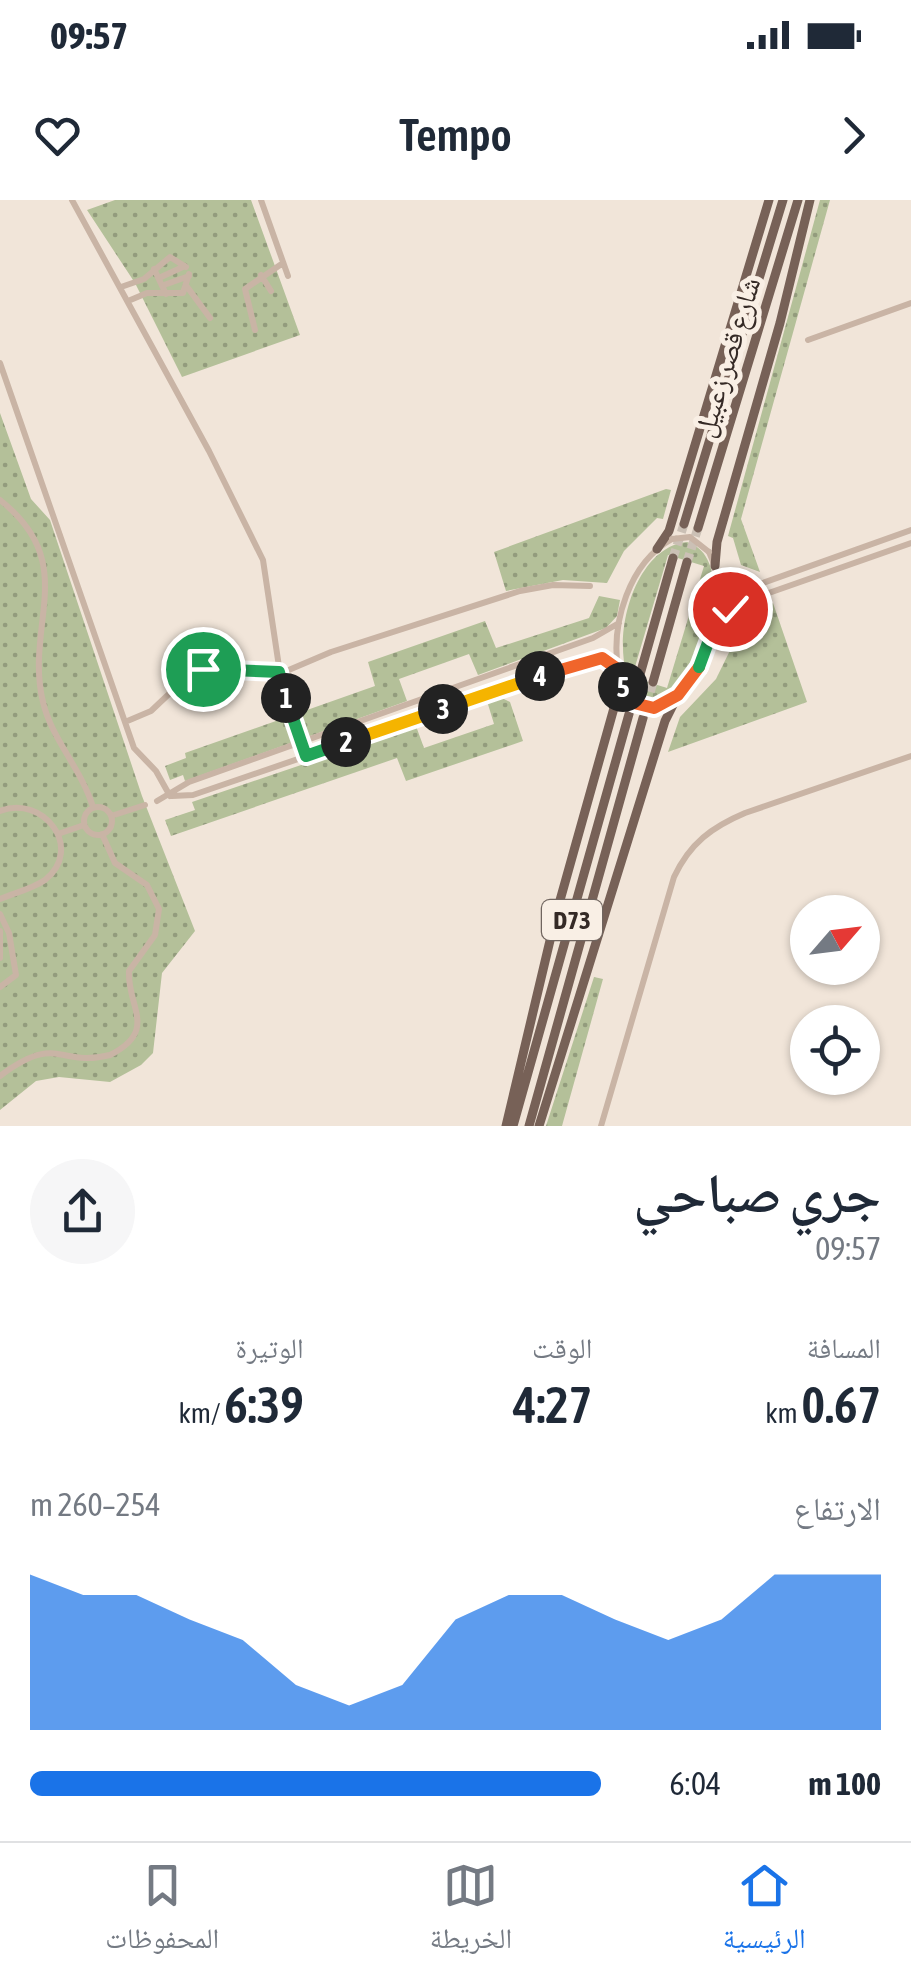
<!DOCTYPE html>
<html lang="ar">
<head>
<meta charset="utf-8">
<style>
	body { margin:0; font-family:"Asap Condensed","Noto Naskh Arabic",sans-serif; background:#f6f6f7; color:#1f2937; direction:rtl; height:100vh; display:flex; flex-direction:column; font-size:38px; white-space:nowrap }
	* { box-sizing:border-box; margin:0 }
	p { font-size:32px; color:#747a83 }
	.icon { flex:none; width:55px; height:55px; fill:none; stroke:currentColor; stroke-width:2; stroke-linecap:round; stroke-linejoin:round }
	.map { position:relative; height:926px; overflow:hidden; direction:ltr }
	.details { display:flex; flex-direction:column; background:#fff; flex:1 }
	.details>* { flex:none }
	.needle { width:65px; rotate:62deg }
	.tools { position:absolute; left:790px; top:695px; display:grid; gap:20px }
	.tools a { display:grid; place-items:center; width:90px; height:90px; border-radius:50%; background:#fff; box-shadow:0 2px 8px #0004; font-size:50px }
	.pin { position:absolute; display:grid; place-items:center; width:85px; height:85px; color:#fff; margin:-42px; border:5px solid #fff; border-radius:50%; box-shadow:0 2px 10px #0007 }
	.km { position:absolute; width:50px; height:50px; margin:-25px; border-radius:50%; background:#222; color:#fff; font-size:28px; line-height:50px; text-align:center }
	.round { display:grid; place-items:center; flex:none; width:105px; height:105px; border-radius:52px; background:#f6f6f7 }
	.summary { display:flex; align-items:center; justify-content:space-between; height:170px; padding:0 30px }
	h1 { font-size:55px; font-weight:600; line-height:75px }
	.figures { display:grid; grid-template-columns:repeat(3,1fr); gap:15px; height:170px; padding:10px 30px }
	.figures div { display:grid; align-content:center }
	.figures b { font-size:50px; font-weight:600 }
	.figures small { font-size:28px; font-weight:400 }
	.figures p { font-size:28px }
	.chart { height:280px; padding:20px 30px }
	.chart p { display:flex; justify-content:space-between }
	.chart svg { width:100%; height:180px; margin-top:10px; fill:#1a73e8; opacity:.7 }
	ul { padding:0 30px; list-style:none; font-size:32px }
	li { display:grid; grid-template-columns:160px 120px 1fr; align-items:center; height:75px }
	li i { height:25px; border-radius:12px; background:#1a73e8 }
	.status { display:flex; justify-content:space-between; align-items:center; height:70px; padding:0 50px; background:#fff; direction:ltr }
	.status svg { height:28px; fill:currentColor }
	header { display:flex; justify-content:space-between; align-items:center; height:130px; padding:0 30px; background:#fff; font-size:45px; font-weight:600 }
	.tabs { display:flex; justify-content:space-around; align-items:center; height:140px; border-top:2px solid #e0e1e3; background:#fff; font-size:28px; color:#747a83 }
	.tabs a { display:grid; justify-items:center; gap:5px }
	.tabs .on { color:#1a73e8 }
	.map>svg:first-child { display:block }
	.park { fill:url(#park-dots); fill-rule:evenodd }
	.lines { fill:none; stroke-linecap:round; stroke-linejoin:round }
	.major-tunnel { stroke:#cbc0b5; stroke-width:9; stroke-dasharray:9 4.5; stroke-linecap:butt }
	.minor { stroke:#c9b4a5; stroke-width:6 }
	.major { stroke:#776157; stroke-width:9 }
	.minor-bridge { stroke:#c9b4a5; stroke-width:6 }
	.split-1-casing { stroke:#fff; stroke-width:20 }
	.split-2-casing { stroke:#fff; stroke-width:20 }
	.split-3-casing { stroke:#fff; stroke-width:20 }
	.split-4-casing { stroke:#fff; stroke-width:20 }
	.split-5-casing { stroke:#fff; stroke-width:20 }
	.split-6-casing { stroke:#fff; stroke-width:20 }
	.split-7-casing { stroke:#fff; stroke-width:20 }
	.split-1 { stroke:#22a559; stroke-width:12 }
	.split-2 { stroke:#22a559; stroke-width:12 }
	.split-3 { stroke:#f5b400; stroke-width:12 }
	.split-4 { stroke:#f5b400; stroke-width:12 }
	.split-5 { stroke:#f0652b; stroke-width:12 }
	.split-6 { stroke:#f0652b; stroke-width:12 }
	.split-7 { stroke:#22a559; stroke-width:12 }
	.labels { text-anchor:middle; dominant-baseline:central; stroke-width:10; stroke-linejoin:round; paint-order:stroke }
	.shield { fill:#f9efe5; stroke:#70655f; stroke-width:2.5 }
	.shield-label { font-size:25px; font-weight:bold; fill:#352a26 }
	.street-label { font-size:28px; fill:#352a26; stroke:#f9efe5 }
</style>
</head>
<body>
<div class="status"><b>09:57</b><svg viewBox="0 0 49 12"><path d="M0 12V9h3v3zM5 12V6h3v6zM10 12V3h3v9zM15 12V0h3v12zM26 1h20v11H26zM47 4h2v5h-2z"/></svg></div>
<header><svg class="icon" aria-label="forward" viewBox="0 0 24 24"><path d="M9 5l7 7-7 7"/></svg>Tempo<svg class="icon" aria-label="heart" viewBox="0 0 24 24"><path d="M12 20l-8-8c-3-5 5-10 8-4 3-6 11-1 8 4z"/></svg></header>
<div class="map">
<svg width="911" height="926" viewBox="0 0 911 926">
	<defs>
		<pattern id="park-dots" width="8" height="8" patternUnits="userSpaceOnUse" patternTransform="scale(2.5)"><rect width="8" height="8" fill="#b4c099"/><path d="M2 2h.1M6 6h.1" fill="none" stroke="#939c7d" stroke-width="1.8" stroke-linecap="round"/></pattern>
	</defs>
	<rect width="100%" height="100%" fill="#f1e5d9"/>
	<path class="park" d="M 115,0 L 251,0 L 300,135 L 182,177 L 135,83 L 87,10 Z
		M 820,0 L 830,0 L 741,319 L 760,372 L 741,365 L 733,338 L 728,336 Z
		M 0,213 L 31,299 L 50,320 L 142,596 L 195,731 L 162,773 L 153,853 L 141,865 L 110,882 L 59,877 L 36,881 L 0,910 Z
		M 666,289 L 671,290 L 663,319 L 657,318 L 624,351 L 607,383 L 563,380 L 506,391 L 494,352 Z
		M 687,342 C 743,359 701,492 651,501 L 637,495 C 605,455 630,347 687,342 ZM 668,355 L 704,366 L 667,488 L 632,477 Z
		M 599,396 L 620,400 L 617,416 L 606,428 L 478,475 L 469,454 L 399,479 L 407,501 L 185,581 L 183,575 L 170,580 L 165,566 L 186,558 L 185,553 L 375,486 L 368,462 L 485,421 L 496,448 L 589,418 Z
		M 773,403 L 807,502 L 668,552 L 680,517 L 716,479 L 742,426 Z
		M 500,497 L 510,502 L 523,541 L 406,581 L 397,558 L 171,636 L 165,620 L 195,610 L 192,602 L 416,526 L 424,548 L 494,524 L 487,501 Z
		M 594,777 L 603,779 L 562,926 L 546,926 Z"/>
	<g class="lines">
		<path class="major-tunnel" d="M 673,358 L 684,324
			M 687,362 L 698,328
			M 629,514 L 639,478
			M 643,518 L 653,482"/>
		<path class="minor" d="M 72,0 L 209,251 L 263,360 L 281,480 L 306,556
			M 261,0 L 288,76
			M 154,69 L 166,94
			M 261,75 L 271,91
			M 161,77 L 185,66
			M 164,85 L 189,76
			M 121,87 L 144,79 L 170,57 L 186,67
			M 188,88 L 210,118
			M 128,101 L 147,93 L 183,93 L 189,74
			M 255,130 L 245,89 L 283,63
			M 808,140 L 911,103
			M 0,163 L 134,548 L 156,571 L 170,596
			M 0,300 C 81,364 24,424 43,502 C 52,540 81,568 93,607
			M 716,373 L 728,384 L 746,389 L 911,330
			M 716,421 L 746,401 L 911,343
			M 618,469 C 611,423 629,363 672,339
			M 661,505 C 711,480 733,401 709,352
			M 125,522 L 151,511 L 188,476 L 203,469 L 284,472 L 331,452 L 520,391 L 553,385 L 590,386
			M 172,596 L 193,595 L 590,459 L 607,461 L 619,474
			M 157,601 L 189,582 L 593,438 L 619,423
			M84 621a14 14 0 1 1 28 0a14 14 0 1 1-28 0Z
			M 0,611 C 43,594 85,648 45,680 C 32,689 14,693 0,699
			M 111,616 L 145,605
			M 58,634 L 84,625
			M 0,714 L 9,733 L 16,775 L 0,787
			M 0,731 L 0,758
			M 0,876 C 59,832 58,868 110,855 C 159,830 127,807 129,771 L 155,735 L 159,709 L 147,685 L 115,663 L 102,634
			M 601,926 L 674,677 C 690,643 712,627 745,613 L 911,556"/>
		<path class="major" d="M 684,324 L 783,0
			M 698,328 L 798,0
			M 657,349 L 669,331 L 769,0
			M 715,366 L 717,342 L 780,123 L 810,0
			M 639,478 L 673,358
			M 653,482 L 687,362
			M 506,926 L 557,711 L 621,483
			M 513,926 L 629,514
			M 529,926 L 643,518
			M 539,926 L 665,521 L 678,495"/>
		<path class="minor-bridge" d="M 672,339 L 690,337 L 709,352
			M 626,492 L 640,506 L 661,505"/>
	</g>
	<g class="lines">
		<defs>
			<path id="split-1" d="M 203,469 L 279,472 L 286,498"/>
			<path id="split-2" d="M 286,498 L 306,556 L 346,542"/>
			<path id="split-3" d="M 346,542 L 443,509"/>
			<path id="split-4" d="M 443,509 L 540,476"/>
			<path id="split-5" d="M 540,476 L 602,458 L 616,468 L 623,487"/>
			<path id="split-6" d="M 623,487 L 634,503 L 654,508 L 678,495 L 699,467"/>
			<path id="split-7" d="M 699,467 L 716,421 L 730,409"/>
		</defs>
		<use href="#split-1" class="split-1-casing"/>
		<use href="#split-2" class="split-2-casing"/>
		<use href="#split-3" class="split-3-casing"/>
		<use href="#split-4" class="split-4-casing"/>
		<use href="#split-5" class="split-5-casing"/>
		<use href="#split-6" class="split-6-casing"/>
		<use href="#split-7" class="split-7-casing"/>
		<use href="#split-1" class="split-1"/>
		<use href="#split-2" class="split-2"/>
		<use href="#split-3" class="split-3"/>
		<use href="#split-4" class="split-4"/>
		<use href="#split-5" class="split-5"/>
		<use href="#split-6" class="split-6"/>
		<use href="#split-7" class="split-7"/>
	</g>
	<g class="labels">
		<rect class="shield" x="542" y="700" width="60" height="40" rx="8"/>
		<g class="shield-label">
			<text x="572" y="720">D73</text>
		</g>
		<g class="street-label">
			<text transform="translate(727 157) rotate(-73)">شارع قصر زعبيل</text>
		</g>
	</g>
</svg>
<div class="tools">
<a><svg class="needle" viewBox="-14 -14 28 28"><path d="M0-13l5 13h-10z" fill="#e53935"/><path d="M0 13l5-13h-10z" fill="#747a83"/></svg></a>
<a><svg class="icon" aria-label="locate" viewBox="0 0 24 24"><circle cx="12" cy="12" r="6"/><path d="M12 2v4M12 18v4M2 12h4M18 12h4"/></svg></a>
</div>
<div class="pin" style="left:203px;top:469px;background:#1e9e55"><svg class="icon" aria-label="arrive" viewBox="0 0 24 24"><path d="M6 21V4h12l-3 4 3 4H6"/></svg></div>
<div class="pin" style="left:730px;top:409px;background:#d93025"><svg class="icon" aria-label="check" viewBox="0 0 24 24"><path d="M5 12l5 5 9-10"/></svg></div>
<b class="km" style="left:286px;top:498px">1</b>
<b class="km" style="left:346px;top:542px">2</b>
<b class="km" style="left:443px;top:509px">3</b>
<b class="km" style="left:540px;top:476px">4</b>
<b class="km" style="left:623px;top:487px">5</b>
</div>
<section class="details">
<div class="summary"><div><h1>جري صباحي</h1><p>09:57</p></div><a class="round"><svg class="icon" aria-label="share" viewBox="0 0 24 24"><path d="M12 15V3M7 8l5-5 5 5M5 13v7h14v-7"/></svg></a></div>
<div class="figures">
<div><p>المسافة</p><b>0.67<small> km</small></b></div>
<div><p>الوقت</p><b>4:27</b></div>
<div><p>الوتيرة</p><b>6:39<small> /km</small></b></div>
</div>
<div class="chart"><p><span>الارتفاع</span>254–260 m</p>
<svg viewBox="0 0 160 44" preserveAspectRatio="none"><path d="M0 44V6L10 11L20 11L30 17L40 22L50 33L60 38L70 33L80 17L90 11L100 11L110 17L120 22L130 17L140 6L150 6L160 6V44z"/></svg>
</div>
<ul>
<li><b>100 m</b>6:04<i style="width:100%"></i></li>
</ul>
</section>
<nav class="tabs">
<a class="on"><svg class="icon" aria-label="home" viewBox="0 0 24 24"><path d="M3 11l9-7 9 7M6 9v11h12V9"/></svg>الرئيسية</a>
<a><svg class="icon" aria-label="map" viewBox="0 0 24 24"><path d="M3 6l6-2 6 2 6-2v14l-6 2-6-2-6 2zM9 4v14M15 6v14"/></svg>الخريطة</a>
<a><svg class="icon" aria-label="saved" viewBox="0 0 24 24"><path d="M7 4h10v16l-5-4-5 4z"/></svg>المحفوظات</a>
</nav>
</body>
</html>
